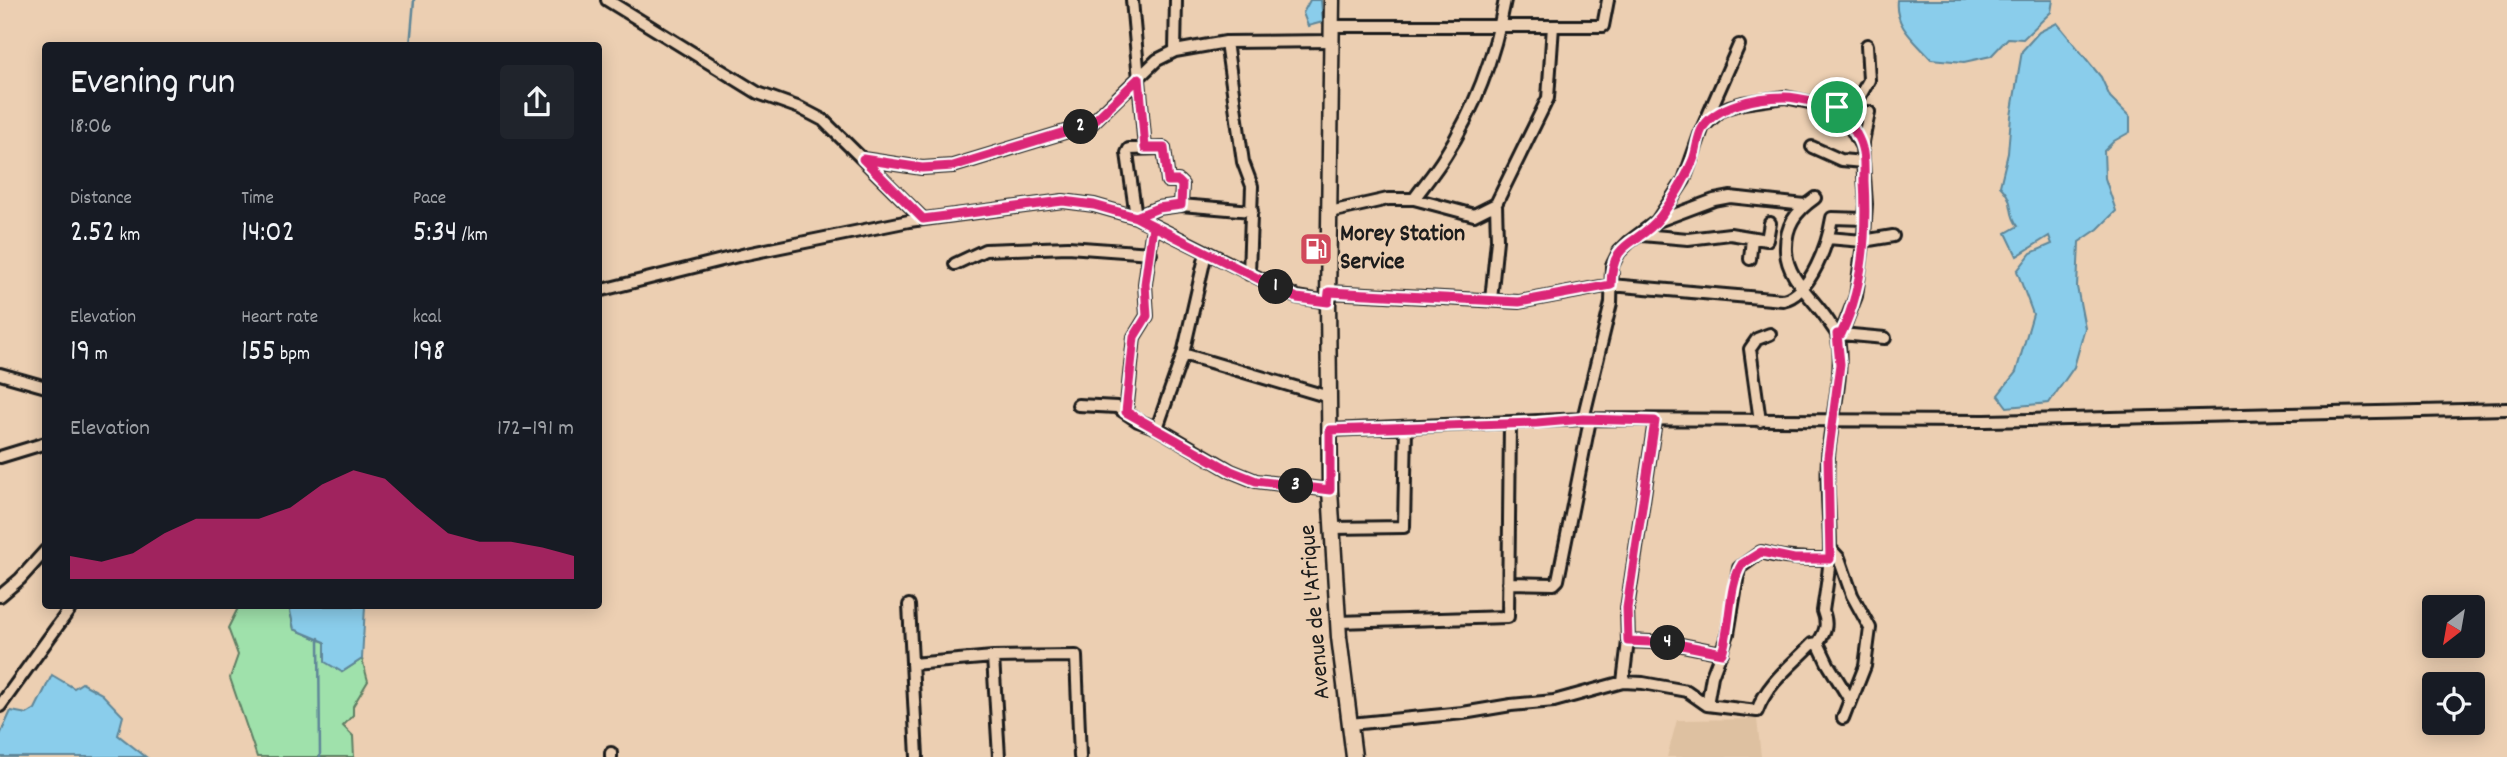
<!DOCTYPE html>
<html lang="en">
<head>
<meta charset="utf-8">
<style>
	body { margin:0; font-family:Dekko,sans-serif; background:#20242c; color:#f1f3f6; height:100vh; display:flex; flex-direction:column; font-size:26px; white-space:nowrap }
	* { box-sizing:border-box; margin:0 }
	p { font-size:23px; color:#9ea1a6 }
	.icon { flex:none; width:38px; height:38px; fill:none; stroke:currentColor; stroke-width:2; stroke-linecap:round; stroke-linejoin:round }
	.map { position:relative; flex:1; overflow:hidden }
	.details { position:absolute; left:42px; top:42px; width:560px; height:567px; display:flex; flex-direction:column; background:#171b24; border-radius:7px; box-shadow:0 4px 18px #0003 }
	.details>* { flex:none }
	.needle { width:46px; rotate:211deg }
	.tools { position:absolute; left:2422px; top:595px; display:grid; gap:14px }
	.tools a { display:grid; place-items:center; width:63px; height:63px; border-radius:7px; background:#171b24; box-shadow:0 4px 18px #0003; font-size:35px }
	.pin { position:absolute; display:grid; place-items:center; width:60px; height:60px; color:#fff; margin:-30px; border:4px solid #fff; border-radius:50%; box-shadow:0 2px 7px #0007 }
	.km { position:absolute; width:35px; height:35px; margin:-18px; border-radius:50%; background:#222; color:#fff; font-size:19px; line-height:35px; text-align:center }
	.round { display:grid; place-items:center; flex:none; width:74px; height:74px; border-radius:7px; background:#20242c }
	.overview { display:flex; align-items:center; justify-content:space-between; height:119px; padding:0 28px }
	h1 { font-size:38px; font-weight:600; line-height:52px }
	.metrics { display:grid; grid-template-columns:repeat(3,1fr); gap:10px; height:119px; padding:7px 28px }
	.metrics div { display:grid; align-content:center }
	.metrics b { font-size:30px; font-weight:600 }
	.metrics small { font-size:19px; font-weight:400 }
	.metrics p { font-size:19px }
	.chart { height:196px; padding:14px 28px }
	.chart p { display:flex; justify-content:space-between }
	.chart svg { width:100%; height:126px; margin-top:7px; fill:#db2777; opacity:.7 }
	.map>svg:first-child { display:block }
	.built { fill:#dec1a1 }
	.green { fill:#9fe1ab; stroke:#5e7e64; stroke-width:2 }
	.water { fill:#8acdeb; stroke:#5e8698; stroke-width:2 }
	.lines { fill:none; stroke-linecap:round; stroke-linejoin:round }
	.stream { stroke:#5e8698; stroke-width:2.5 }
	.minor-casing { stroke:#1c1c1c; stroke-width:16 }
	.major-casing { stroke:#1c1c1c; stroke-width:19 }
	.minor { stroke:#eccfb2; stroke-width:10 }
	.major { stroke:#eccfb2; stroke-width:14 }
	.route-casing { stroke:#fff; stroke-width:14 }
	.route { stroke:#db2777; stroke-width:9 }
	.labels { text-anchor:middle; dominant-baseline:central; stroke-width:6; stroke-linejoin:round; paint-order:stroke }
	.poi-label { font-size:24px; font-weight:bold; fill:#1c1c1c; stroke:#eccfb2; text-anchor:start }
	.street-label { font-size:24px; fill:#1c1c1c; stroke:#eccfb2 }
</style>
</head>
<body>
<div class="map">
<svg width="2507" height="757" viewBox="0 0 2507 757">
	<rect width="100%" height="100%" fill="#eccfb2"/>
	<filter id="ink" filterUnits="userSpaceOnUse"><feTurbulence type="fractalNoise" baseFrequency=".0143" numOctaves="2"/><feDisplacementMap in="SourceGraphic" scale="14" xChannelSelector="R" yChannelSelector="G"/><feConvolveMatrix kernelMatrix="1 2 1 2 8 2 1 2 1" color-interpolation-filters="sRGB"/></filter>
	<g filter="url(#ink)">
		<path class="built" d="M 1757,719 L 1761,757 L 1667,757 L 1677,720 Z"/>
		<path class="green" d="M 239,606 L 248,609 L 251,606 L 289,606 L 294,629 L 325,642 L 342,672 L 362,659 L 368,681 L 353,706 L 353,715 L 343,726 L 353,736 L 354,757 L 257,757 L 230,678 L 238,655 L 228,628 Z"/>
		<path class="water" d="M 1310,0 L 1321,0 L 1323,22 L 1308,26 L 1303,13 Z
			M 1897,0 L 2053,0 L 2051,12 L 2023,39 L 2008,38 L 1991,56 L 1964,62 L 1931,59 C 1915,41 1894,26 1897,0 Z
			M 2057,23 L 2101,77 L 2110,97 L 2130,117 L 2130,132 L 2114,141 L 2104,151 L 2105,178 L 2116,211 L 2098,229 L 2079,242 L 2077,287 L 2085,328 L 2074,367 L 2049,403 L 2007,407 L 1998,395 L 2016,372 L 2033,314 L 2017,271 L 2031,253 L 2052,244 L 2049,236 L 2017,256 L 2006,233 L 2018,226 C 2006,211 2017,204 2000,186 L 2008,153 L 2011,116 L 2022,51 L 2039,32 Z
			M 289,606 L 365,606 L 362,659 L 342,672 L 325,662 L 325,642 L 294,629 Z
			M 52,675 L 74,688 L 82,683 L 102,694 L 123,716 L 118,735 L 146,757 L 0,757 L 0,735 L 11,711 L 27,714 L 35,709 Z"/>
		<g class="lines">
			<path class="stream" d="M 410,46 L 414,0
				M 319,638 L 320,757"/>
			<defs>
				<path id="minor" d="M 607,0 L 758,93 L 800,108 L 823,120 L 923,219
					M 1132,0 L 1145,148
					M 1332,26 L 1603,26 L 1608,0
					M 1226,42 L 1243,162 L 1252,186 L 1249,274
					M 1175,51 L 1176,0
					M 1843,114 L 1860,96 L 1869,80 L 1867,45
					M 1707,123 L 1720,111 L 1729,107 L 1743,103 L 1785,97 L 1837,108 L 1843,114 L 1862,147 L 1866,204 L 1864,236 L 1856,296 L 1841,334 L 1837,334
					M 1812,147 L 1841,160 L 1863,162
					M 1862,147 L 1869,112
					M 863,159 L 922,168 L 953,166 L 1091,124 L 1157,60 L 1175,51 L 1226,42 L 1332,41
					M 1414,199 C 1424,185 1436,171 1445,156 C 1475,109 1495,54 1505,0
					M 1181,205 L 1182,185 L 1178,181 L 1168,181 L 1164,148 L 1129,149 L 1127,153 L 1136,217 L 1158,208 L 1181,205 L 1252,211
					M 1330,212 L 1388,199 L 1414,199 L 1474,215 L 1496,204 L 1548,98 L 1553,26
					M 1658,221 L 1714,200 L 1730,197 L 1805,205
					M 1642,235 L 1688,239 L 1730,234 L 1767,240 L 1770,223
					M 1828,238 L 1863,241 L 1893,236
					M 1750,259 L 1752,238
					M 955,264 L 985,250 L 1068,247 L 1151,253
					M 598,291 L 746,254 L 909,221 L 1063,201 L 1094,205 L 1136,217 L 1297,297 L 1328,302
					M 1329,292 L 1519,302 L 1611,285 L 1783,300 C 1811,294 1828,243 1832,218 L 1865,219
					M 1491,300 L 1497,240 L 1496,204
					M 1841,334 L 1885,338
					M 1183,354 L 1329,397
					M 0,374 L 46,387
					M 1078,405 L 1117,407 L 1138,421 L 1157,428 L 1231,471 L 1256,481 L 1330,490
					M 1126,413 L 1134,337 L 1147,316 L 1145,284 L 1153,226
					M 1583,419 L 1611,303 L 1612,266 L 1619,252 L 1629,242 L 1657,221 L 1684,180 L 1702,129 L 1739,45
					M 1760,421 L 1750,349 L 1757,339 L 1770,334
					M 1157,428 L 1183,354 L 1206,253
					M 1330,430 L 1583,419 L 1985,421 L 2507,409
					M 0,457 L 46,443
					M 1331,528 L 1404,527 L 1406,427
					M 1830,548 L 1839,558 L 1852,595 L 1870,628 L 1865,666 L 1850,704
					M 1508,583 L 1554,584 L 1558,580 L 1590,420
					M 0,596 L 20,579 L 46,550
					M 909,605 L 917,757
					M 1338,622 L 1508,617 L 1510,423
					M 1628,641 L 1672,643 L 1722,653
					M 1818,643 L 1828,664 L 1850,700 L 1843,718
					M 993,657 L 999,757
					M 912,664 L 993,657 L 1076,656 L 1080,757
					M 1623,682 L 1628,641 L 1627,609 L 1655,421
					M 1707,705 L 1712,676 L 1728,634 L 1739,568 L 1761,552 C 1784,559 1806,559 1830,559
					M 0,706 L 72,606
					M 1350,724 L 1463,713 L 1511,705 L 1554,701 L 1623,682 L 1643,683 L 1687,691 L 1707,705 L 1757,711 C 1767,683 1793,664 1812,644 L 1818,643 C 1826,631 1828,624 1823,611 C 1826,590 1830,569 1830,548 C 1830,517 1826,488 1828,457 C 1830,423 1846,367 1837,335 C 1836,331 1831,326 1829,322 C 1814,298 1787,279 1786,251 C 1785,226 1795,212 1815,198
					M 611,753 L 611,757"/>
				<path id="major" d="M 1332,0 L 1328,302 L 1330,490 L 1339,637 L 1354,757"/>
			</defs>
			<use href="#minor" class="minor-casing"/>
			<use href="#major" class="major-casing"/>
			<use href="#minor" class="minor"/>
			<use href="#major" class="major"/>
		</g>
	</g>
	<g class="lines" filter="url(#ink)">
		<defs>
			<path id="route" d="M 1837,107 C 1820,104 1801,97 1784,97 C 1759,97 1715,105 1702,129 C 1697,138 1697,150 1693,160 C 1685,180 1674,198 1661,216 C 1638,247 1612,237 1611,285 L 1519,302 L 1329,292 L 1328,302 L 1297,298 L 1136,217 L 1094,205 L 1063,201 L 923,219 L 863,159 L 922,168 L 953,166 L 1091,124 L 1139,78 L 1145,148 L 1164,148 L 1168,181 L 1178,181 L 1182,185 L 1181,205 L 1158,208 L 1136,217 L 1153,226 L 1145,284 L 1147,316 L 1134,337 L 1126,412 L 1231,471 L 1256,481 L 1330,490 L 1330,430 L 1537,423 L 1583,419 L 1655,421 L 1627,608 L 1628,641 L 1672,643 L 1722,653 C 1731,627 1728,585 1742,564 L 1761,552 L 1794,559 L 1830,559 L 1828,457 L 1840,364 L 1837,334 L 1841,334 C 1864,287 1867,232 1864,181 C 1864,170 1865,158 1862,148 C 1859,135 1846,117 1837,107"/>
		</defs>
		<use href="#route" class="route-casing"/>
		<use href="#route" class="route"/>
	</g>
	<defs>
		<symbol id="fuel-square" viewBox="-11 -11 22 22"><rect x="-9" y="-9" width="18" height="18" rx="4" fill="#d1495b" stroke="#eccfb2"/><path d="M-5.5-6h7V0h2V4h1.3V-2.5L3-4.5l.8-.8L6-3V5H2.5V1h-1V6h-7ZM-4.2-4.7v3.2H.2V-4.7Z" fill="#fff"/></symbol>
	</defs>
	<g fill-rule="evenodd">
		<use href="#fuel-square" x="1297" y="230" width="38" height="38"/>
	</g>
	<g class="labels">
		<g class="poi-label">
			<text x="1340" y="235">Morey Station<tspan x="1340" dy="28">Service</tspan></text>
		</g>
		<g class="street-label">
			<text transform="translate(1316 612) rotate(-95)">Avenue de l'Afrique</text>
		</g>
	</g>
</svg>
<div class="tools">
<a><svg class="needle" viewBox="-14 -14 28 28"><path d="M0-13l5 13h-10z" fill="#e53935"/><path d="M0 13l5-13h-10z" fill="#9ea1a6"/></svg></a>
<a><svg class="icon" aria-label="locate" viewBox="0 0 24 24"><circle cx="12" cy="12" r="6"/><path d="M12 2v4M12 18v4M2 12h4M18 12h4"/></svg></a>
</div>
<div class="pin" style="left:1837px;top:107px;background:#1e9e55"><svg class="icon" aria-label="arrive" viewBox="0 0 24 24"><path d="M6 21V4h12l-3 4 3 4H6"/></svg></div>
<b class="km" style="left:1276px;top:287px">1</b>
<b class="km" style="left:1081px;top:127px">2</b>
<b class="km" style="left:1296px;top:486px">3</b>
<b class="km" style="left:1668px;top:643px">4</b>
<section class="details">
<div class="overview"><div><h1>Evening run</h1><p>18:06</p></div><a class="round"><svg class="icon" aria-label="share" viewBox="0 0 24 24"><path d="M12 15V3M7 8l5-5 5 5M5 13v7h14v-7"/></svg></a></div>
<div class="metrics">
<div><p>Distance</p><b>2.52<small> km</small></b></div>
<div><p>Time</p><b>14:02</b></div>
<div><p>Pace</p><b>5:34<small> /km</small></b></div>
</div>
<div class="metrics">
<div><p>Elevation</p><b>19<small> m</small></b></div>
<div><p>Heart rate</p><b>155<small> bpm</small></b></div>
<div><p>kcal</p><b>198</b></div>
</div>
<div class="chart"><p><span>Elevation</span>172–191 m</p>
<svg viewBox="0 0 160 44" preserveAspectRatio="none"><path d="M0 44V36L10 38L20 35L30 28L40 23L50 23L60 23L70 19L80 11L90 6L100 9L110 19L120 28L130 31L140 31L150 33L160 36V44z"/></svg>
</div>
</section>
</div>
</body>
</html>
